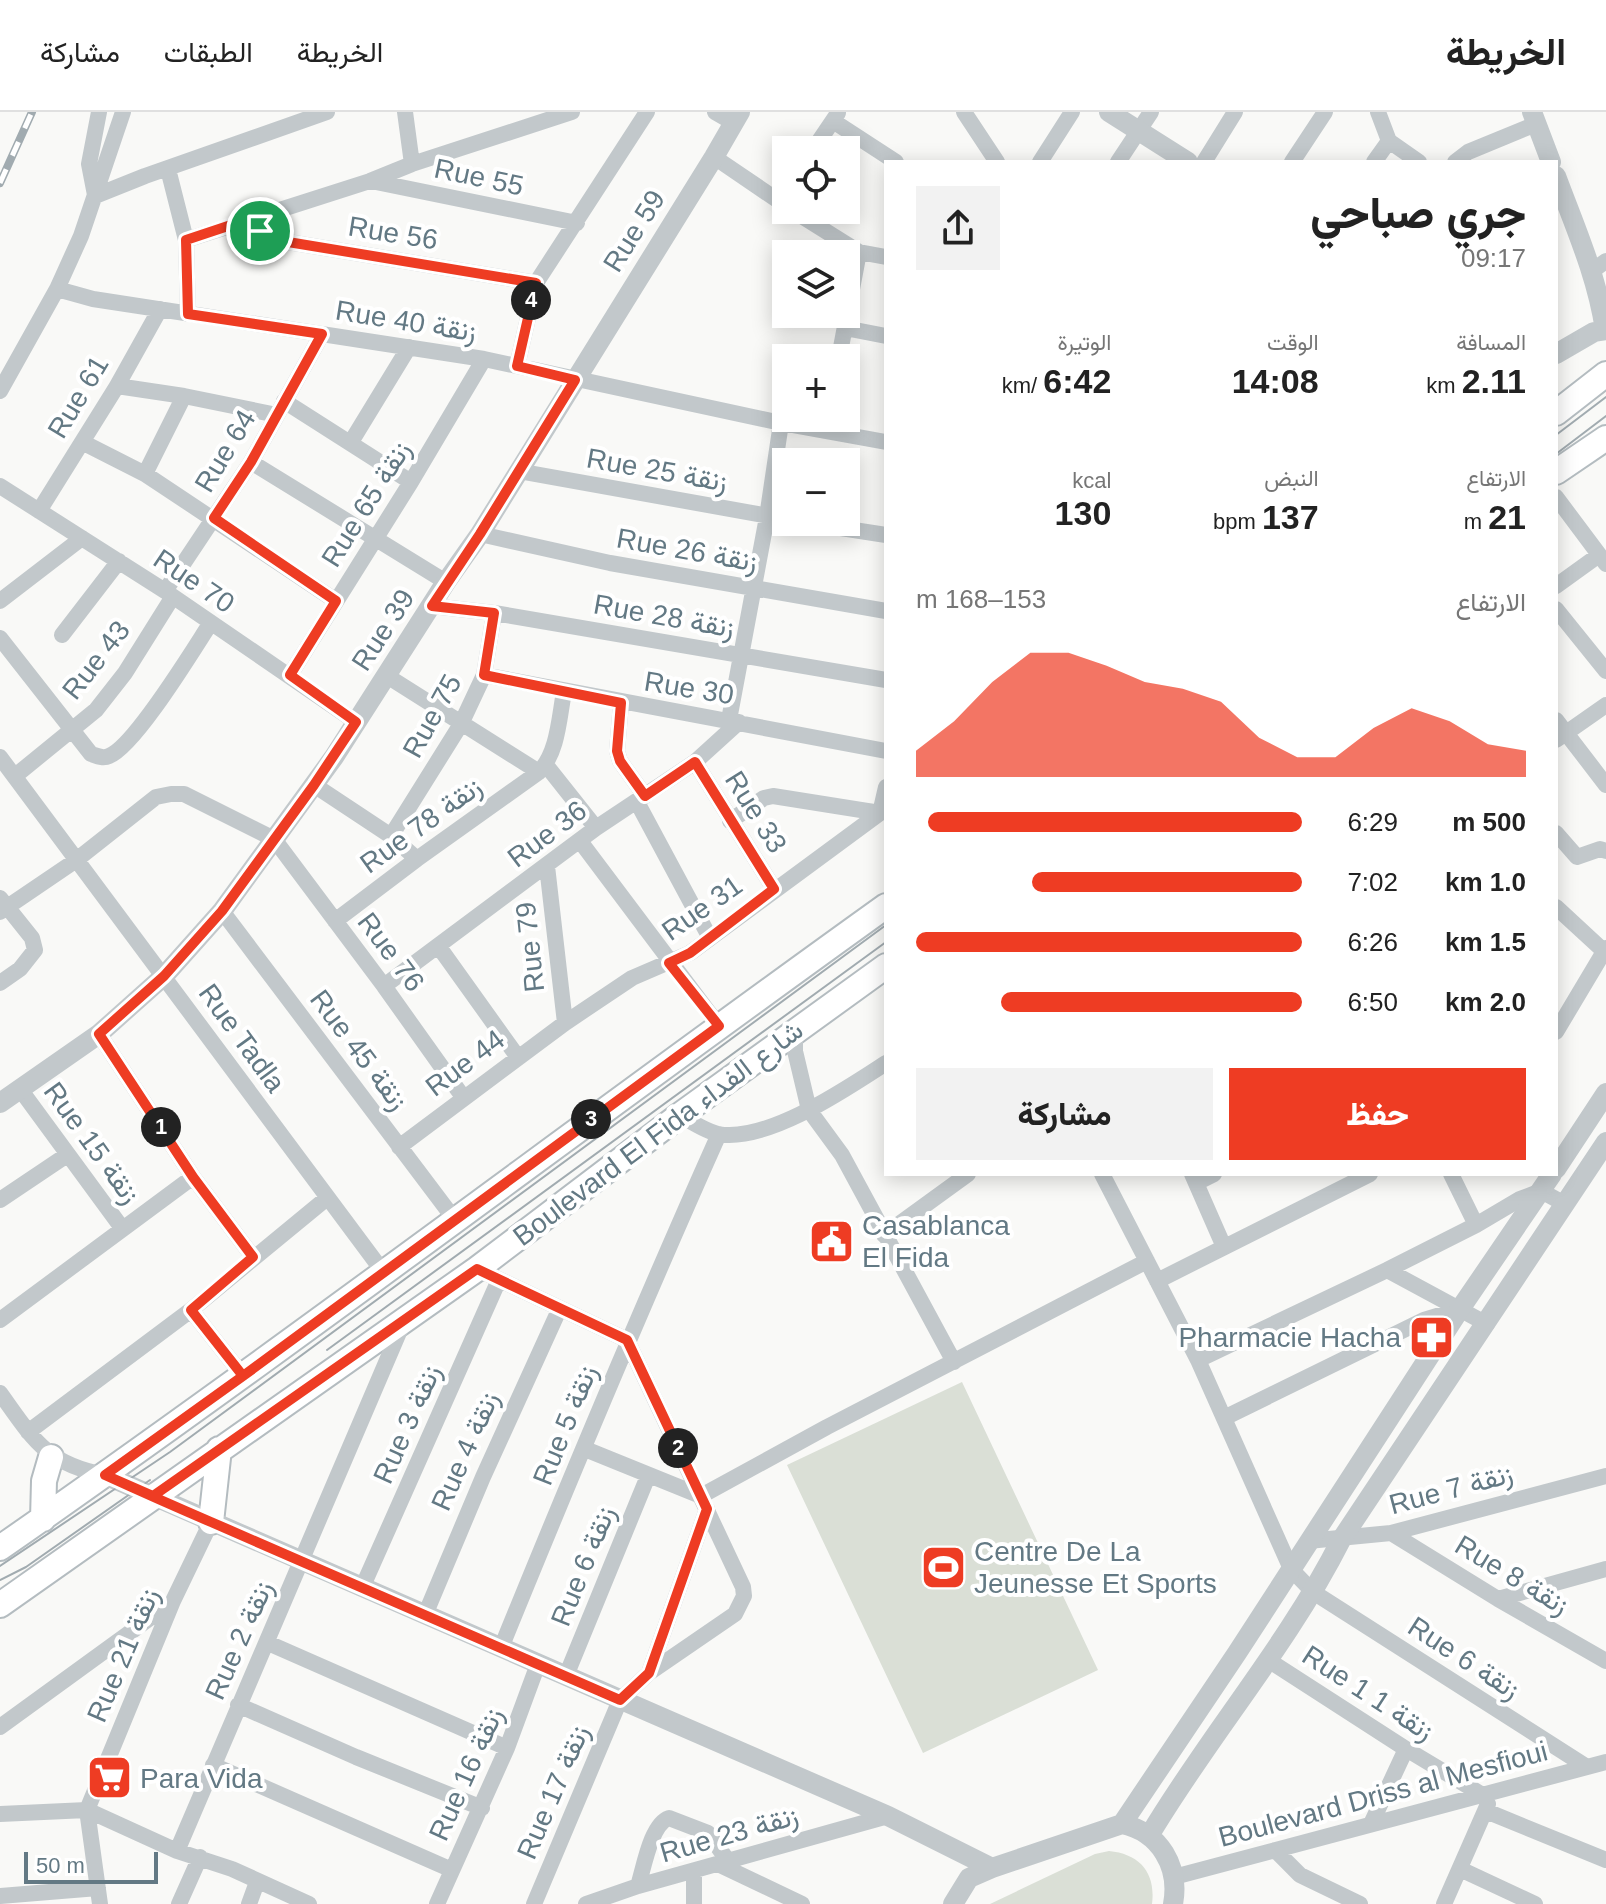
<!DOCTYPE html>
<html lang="ar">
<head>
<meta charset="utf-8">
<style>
	body { margin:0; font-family:Helvetica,Vazirmatn,sans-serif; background:#f2f2f2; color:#222; direction:rtl; height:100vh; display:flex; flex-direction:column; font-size:30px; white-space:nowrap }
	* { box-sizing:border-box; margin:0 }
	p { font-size:26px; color:#767676 }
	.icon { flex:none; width:44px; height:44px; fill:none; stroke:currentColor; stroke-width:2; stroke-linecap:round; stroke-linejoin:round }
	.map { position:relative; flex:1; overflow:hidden; direction:ltr }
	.sheet { position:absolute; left:884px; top:48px; width:674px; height:1016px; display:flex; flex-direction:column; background:#fff; border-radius:0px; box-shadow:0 4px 20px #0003; direction:rtl }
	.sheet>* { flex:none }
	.controls { position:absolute; left:772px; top:24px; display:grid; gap:16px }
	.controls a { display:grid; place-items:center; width:88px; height:88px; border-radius:0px; background:#fff; box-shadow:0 4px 20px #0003; font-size:40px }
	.scale { position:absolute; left:24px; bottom:20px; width:134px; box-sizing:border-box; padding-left:8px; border:4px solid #637984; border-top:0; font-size:22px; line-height:28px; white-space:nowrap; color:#637984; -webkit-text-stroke:6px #fff; paint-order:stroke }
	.pin { position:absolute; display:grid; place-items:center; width:68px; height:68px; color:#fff; margin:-34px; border:4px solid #fff; border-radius:50%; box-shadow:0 2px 8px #0007 }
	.km { position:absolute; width:40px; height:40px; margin:-20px; border-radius:50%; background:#222; color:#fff; font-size:22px; line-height:40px; text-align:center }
	.round { display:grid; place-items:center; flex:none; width:84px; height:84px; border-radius:0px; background:#f2f2f2 }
	.headline { display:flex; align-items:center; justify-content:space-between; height:136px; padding:0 32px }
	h1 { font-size:44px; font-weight:800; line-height:60px }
	.figures { display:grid; grid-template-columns:repeat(3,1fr); gap:12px; height:136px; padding:8px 32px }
	.figures div { display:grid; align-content:center }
	.figures b { font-size:34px; font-weight:800 }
	.figures small { font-size:22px; font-weight:400 }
	.figures p { font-size:22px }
	.chart { height:224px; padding:16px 32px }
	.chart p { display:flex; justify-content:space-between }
	.chart svg { width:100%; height:144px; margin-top:8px; fill:#ee3c23; opacity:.7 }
	.button { display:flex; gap:16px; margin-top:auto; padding:16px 32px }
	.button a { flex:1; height:92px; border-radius:0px; background:#ee3c23; color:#fff; font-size:32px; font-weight:800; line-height:92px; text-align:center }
	.button a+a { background:#f2f2f2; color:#222 }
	ul { padding:0 32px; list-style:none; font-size:26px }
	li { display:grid; grid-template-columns:128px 96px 1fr; align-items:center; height:60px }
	li i { height:20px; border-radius:10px; background:#ee3c23 }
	header { display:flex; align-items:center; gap:48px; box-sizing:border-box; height:112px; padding:0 40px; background:#fff; border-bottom:2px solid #e0e0e0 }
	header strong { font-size:38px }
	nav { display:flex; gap:44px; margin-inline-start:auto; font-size:28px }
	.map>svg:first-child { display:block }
	.green { fill:#dadfd6 }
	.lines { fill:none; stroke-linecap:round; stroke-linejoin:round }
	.secondary-casing { stroke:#b4bcc0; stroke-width:28 }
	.minor { stroke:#c2c8cb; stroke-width:16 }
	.tertiary { stroke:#c2c8cb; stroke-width:20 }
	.secondary { stroke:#fff; stroke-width:24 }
	.tram { stroke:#a1abb0; stroke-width:2 }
	.rail-casing { stroke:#a1abb0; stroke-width:8 }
	.rail { stroke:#fff; stroke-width:5; stroke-dasharray:15; stroke-linecap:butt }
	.route-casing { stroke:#fff; stroke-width:16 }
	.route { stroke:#ee3c23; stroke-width:10 }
	.labels { text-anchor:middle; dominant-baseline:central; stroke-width:8; stroke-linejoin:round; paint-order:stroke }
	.street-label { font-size:28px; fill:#637984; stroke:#fff }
	.poi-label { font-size:28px; fill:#637984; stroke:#fff; text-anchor:start }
</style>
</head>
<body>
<header>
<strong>الخريطة</strong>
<nav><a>الخريطة</a><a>الطبقات</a><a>مشاركة</a></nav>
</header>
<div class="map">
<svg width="1606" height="1792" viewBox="0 0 1606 1792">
	<rect width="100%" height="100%" fill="#f9f9f7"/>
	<path class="green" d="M 962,1270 L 1098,1558 L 923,1641 L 787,1353 Z
		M 1109,1739 C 1140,1742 1156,1761 1152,1792 L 990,1792 L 1095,1742 Z"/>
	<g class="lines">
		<defs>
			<path id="secondary" d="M 1556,301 L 1606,262
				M 1556,360 L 1606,326
				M 43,1407 L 44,1369 L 51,1345
				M 211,1410 L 219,1337
				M 0,1436 C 300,1227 590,1006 886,794
				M 0,1493 L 477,1157 L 680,1003 L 886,854"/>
		</defs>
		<use href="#secondary" class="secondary-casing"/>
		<path class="minor" d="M 405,0 L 412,52
			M 715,0 L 734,11
			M 964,0 L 997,50
			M 1378,0 L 1389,29 L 1419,50
			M 833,9 L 896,50
			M 813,38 L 838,1
			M 714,45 L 786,94
			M 1040,50 L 1072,0
			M 1118,50 L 1151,0
			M 1204,50 L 1235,0
			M 1292,50 L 1325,0
			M 1374,50 L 1389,29
			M 1455,50 L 1468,40 L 1536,12
			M 168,57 L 186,128 L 188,202
			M 371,69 L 577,111
			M 95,83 L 89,52 L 99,0
			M 95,84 L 145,64 L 327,0
			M 792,98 L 859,140 L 886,145
			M 246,108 L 276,128 L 536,171
			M 186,128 L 370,69 L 412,52 L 572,0
			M 1592,159 L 1606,149
			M 57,177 L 93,187 L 484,247 L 781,311 L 886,330
			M 845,216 L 886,224
			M 839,246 L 859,140
			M 517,254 L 536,171 L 647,0
			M 117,274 L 184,284 L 277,303
			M 0,279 L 57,177 L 81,124 L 123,0
			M 284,289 L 411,370
			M 82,330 L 145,362 L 336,489
			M 351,330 L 409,235
			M 251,350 L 446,470
			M 518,359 L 786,407
			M 145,362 L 184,284
			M 0,374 L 165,479 L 356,610
			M 1556,385 L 1606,452
			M 39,399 L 117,274 L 160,197
			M 802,410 L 886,423
			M 480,422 L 610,451 L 886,499
			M 1556,474 L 1599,443
			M 165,479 L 251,350 L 322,222
			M 0,489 L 82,426
			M 432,494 L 494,501 L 886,568
			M 1556,497 L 1606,559
			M 62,523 L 119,449
			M 0,526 L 91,642 C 97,644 103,647 109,644 C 135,634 193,538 210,512
			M 290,563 L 411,370 L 484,247
			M 484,563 L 886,639
			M 387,564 L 539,660
			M 621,591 L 617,639 L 620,649 L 645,684
			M 729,608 L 767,405 L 781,311
			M 1556,608 L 1606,673
			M 1556,628 L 1606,593
			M 0,645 L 384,1161
			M 695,650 L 774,777
			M 546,653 L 596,716
			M 15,664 L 96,598 L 125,561 L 172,486
			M 314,673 L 391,724 L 417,747
			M 637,690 L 710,826
			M 730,709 L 764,686 L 773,684 L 880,701
			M 1556,721 L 1577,745 L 1600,737 L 1606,739
			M 391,724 L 461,612 L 484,563 L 494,501
			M 580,729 L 719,914
			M 547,754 L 565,911
			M 0,786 L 32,826 L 35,838 L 20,857 L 0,871
			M 1556,795 L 1606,841
			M 222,799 L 455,1108
			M 0,800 L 75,749 L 156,685 L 171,682 L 184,682 L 274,727 L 384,874 L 463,985
			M 335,809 L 417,747 L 539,660 C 558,640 559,606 564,580
			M 439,835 L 517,944
			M 384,874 L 596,716 L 695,650 L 739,610
			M 795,919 L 795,939 L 809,998 L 842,1043 L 954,1250
			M 1556,920 L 1606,836
			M 99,922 L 193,1065 L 253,1145
			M 20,977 L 122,1116
			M 680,1003 C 691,1010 705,1019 718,1022 C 767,1031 846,977 886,951
			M 399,1035 L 565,911 L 632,866 L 690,841 L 880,701 L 886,675
			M 1102,1062 L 1198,1248 L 1291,1457 L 1313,1480 L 1587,1655
			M 1192,1062 L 1224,1135
			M 1451,1062 L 1476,1113
			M 1196,1071 L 1214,1062
			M 0,1088 L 67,1043
			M 884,1123 L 968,1062
			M 477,1157 L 627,1228 L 743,1475 L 744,1484 L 735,1502 L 649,1561 L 620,1588 L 534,1792
			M 1387,1158 L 1487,1212
			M 1157,1169 L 1370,1062
			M 191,1198 L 243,1264
			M 0,1208 L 193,1065
			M 1198,1248 L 1387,1158 L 1476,1113 L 1520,1087 L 1541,1079 L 1565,1092
			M 0,1281 C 33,1327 46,1352 105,1363
			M 1224,1306 L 1424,1208 L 1460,1197
			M 28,1320 L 191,1198 L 327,1086
			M 585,1337 L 701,1384 L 827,1315 L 1147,1149
			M 1391,1421 L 1498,1487 L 1606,1549
			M 1308,1429 L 1391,1421 L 1606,1364
			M 362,1476 L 498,1170
			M 1498,1487 L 1606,1457
			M 425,1503 L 483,1365 L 559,1198
			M 268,1531 L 507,1636
			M 501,1536 C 571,1364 643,1192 719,1022
			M 1268,1548 L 1406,1637 L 1481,1682
			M 649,1561 L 707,1397
			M 566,1564 L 648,1364
			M 238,1593 L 356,1645 L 482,1696
			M 0,1615 L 172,1490
			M 213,1653 L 452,1758
			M 87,1698 L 173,1489 L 211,1410
			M 87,1698 L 100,1792
			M 1486,1699 L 1606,1748
			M 0,1702 L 87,1698 L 177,1739 L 232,1757 L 309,1792
			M 1371,1712 L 1406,1637
			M 1275,1738 L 1300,1763 L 1360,1792
			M 177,1739 L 403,1211
			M 718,1752 L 802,1792
			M 1460,1757 L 1535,1792
			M 694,1759 L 694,1792
			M 1174,1765 L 1606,1650
			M 638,1774 C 644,1755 651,1712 669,1706 L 708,1721 L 728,1749
			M 0,1784 L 98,1776
			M 179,1792 L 200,1745
			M 249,1792 L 257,1770
			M 437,1792 L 507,1636 L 538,1552
			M 586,1792 L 638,1774 L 888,1704
			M 1444,1792 L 1488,1692"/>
		<path class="tertiary" d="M 1109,0 L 1188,50
			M 1532,0 L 1551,50
			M 1556,64 C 1575,115 1597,164 1605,218
			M 1556,242 L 1594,220 L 1606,218
			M 0,991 L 99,922 L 164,864 L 222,799 L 334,645 L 446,470 L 480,422 L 714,45 L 740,0
			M 1556,1057 L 1606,981
			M 105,1363 L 888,1704 L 992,1756
			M 1122,1712 L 1237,1541 L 1460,1197 L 1552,1062
			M 1149,1724 C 1209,1623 1288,1533 1341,1428 L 1606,1030
			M 953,1792 L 969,1766 L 992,1756 L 1122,1712 C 1160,1720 1180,1755 1173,1792"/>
		<use href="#secondary" class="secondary"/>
		<path class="tram" d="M 1556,323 L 1606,285
			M 1556,342 L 1606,304
			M 327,1238 L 886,830
			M 0,1454 L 170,1340 L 886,813
			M 0,1468 L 26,1455 L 150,1368"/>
		<defs>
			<path id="rail" d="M 0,71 L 32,0"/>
		</defs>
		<use href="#rail" class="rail-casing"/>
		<use href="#rail" class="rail"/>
	</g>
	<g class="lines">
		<defs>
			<path id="route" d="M 260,119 L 246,108 L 186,128 L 188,202 L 322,222 L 251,350 L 214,406 L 336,489 L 290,563 L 356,610 L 314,673 L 222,799 L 164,864 L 99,922 L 193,1065 L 253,1145 L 191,1198 L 243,1264 L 105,1363 C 140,1379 176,1395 211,1410 L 620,1588 L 649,1561 L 707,1397 L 627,1228 L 477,1157 L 153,1384 L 105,1363 L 243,1264 L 719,914 L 669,851 L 690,841 L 774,777 L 695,650 L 645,684 L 620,649 L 617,639 L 621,591 L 484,563 L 494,501 L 432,494 L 480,422 L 575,268 L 517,254 L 536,171 L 276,128 L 260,119"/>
		</defs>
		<use href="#route" class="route-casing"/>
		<use href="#route" class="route"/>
	</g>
	<defs>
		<symbol id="civic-square" viewBox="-11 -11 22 22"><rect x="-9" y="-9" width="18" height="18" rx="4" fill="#ee3c23" stroke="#fff"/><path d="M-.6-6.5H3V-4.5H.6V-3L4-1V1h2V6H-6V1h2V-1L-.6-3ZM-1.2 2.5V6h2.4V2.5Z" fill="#fff"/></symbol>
		<symbol id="pharmacy-square" viewBox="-11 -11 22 22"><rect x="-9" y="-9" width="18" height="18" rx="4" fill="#ee3c23" stroke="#fff"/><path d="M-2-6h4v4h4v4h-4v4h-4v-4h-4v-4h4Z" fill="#fff"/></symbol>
		<symbol id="stadium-square" viewBox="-11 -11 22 22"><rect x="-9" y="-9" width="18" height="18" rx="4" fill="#ee3c23" stroke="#fff"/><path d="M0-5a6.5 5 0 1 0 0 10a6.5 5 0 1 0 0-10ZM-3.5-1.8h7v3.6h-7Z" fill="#fff"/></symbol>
		<symbol id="supermarket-square" viewBox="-11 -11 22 22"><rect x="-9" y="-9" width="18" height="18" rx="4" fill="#ee3c23" stroke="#fff"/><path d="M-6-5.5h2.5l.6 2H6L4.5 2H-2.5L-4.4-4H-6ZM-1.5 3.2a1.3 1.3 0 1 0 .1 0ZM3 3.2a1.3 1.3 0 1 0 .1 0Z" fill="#fff"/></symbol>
	</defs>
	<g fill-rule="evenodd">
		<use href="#civic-square" x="806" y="1104" width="51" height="51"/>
		<use href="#pharmacy-square" x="1406" y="1200" width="51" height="51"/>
		<use href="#stadium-square" x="918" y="1430" width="51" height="51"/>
		<use href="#supermarket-square" x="84" y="1640" width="51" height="51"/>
	</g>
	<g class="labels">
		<g class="street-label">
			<text transform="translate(479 65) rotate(12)">Rue 55</text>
			<text transform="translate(634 119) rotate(-58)">Rue 59</text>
			<text transform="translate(393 121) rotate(9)">Rue 56</text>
			<text transform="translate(406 209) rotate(9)">Rue 40 زنقة</text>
			<text transform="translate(78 285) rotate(-59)">Rue 61</text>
			<text transform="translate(225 339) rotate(-59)">Rue 64</text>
			<text transform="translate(657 358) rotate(10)">Rue 25 زنقة</text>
			<text transform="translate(366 392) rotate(-58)">Rue 65 زنقة</text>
			<text transform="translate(687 438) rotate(10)">Rue 26 زنقة</text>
			<text transform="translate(194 469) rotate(34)">Rue 70</text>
			<text transform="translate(664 504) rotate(10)">Rue 28 زنقة</text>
			<text transform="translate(383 518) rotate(-57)">Rue 39</text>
			<text transform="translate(96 548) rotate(-52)">Rue 43</text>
			<text transform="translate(689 576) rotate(9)">Rue 30</text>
			<text transform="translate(432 604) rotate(-61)">Rue 75</text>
			<text transform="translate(756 700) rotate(58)">Rue 33</text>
			<text transform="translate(421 713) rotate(-36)">Rue 78 زنقة</text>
			<text transform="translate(547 722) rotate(-37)">Rue 36</text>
			<text transform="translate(702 796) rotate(-35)">Rue 31</text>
			<text transform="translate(530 835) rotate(-96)">Rue 79</text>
			<text transform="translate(391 840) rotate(53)">Rue 76</text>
			<text transform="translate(242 926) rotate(54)">Rue Tadla</text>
			<text transform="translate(359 938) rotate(53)">Rue 45 زنقة</text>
			<text transform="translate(465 951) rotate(-37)">Rue 44</text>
			<text transform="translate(658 1021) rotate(-37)">Boulevard El Fida شارع الفداء</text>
			<text transform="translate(92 1031) rotate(54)">Rue 15 زنقة</text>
			<text transform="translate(407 1312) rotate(-66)">Rue 3 زنقة</text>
			<text transform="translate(565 1313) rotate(-68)">Rue 5 زنقة</text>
			<text transform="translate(465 1339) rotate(-66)">Rue 4 زنقة</text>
			<text transform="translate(1451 1377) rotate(-15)">Rue 7 زنقة</text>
			<text transform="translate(583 1454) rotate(-68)">Rue 6 زنقة</text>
			<text transform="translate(1512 1463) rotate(31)">Rue 8 زنقة</text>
			<text transform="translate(239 1528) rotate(-66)">Rue 2 زنقة</text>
			<text transform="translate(123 1543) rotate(-67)">Rue 21 زنقة</text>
			<text transform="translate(1464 1546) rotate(33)">Rue 6 زنقة</text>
			<text transform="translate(1368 1581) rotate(33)">Rue 1 زنقة 1</text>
			<text transform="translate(466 1662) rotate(-66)">Rue 16 زنقة</text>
			<text transform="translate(553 1680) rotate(-67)">Rue 17 زنقة</text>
			<text transform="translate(1383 1682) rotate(-15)">Boulevard Driss al Mesfioui</text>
			<text transform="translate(729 1722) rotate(-16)">Rue 23 زنقة</text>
		</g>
		<g class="poi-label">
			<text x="862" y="1113">Casablanca<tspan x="862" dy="32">El Fida</tspan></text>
			<text x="1401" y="1225" text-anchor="end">Pharmacie Hacha</text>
			<text x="974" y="1439">Centre De La<tspan x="974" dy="32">Jeunesse Et Sports</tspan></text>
			<text x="140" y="1666">Para Vida</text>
		</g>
	</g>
</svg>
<div class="controls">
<a><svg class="icon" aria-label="locate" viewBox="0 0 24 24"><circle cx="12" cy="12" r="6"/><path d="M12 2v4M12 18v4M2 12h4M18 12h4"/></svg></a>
<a><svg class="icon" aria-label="layers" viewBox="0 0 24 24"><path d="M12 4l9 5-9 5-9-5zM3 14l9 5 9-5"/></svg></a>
<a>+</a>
<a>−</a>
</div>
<div class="scale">50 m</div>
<div class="pin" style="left:260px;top:119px;background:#1e9e55"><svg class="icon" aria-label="arrive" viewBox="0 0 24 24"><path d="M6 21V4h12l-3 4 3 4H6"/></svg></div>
<b class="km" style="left:161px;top:1015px">1</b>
<b class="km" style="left:678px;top:1336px">2</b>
<b class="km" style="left:591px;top:1007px">3</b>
<b class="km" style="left:531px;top:188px">4</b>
<section class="sheet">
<div class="headline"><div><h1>جري صباحي</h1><p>09:17</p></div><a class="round"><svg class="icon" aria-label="share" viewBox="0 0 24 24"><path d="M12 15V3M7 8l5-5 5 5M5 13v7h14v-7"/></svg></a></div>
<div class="figures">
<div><p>المسافة</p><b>2.11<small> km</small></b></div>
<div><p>الوقت</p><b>14:08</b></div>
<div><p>الوتيرة</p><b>6:42<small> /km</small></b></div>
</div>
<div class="figures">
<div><p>الارتفاع</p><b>21<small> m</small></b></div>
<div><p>النبض</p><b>137<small> bpm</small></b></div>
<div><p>kcal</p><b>130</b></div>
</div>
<div class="chart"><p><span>الارتفاع</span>153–168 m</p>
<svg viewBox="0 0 160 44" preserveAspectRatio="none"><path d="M0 44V36L10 27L20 15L30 6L40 6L50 10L60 15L70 17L80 21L90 32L100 38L110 38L120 29L130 23L140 27L150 34L160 36V44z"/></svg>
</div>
<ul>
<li><b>500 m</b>6:29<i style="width:97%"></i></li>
<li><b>1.0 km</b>7:02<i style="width:70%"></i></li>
<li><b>1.5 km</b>6:26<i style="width:100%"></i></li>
<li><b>2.0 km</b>6:50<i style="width:78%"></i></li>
</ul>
<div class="button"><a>حفظ</a><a>مشاركة</a></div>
</section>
</div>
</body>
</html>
